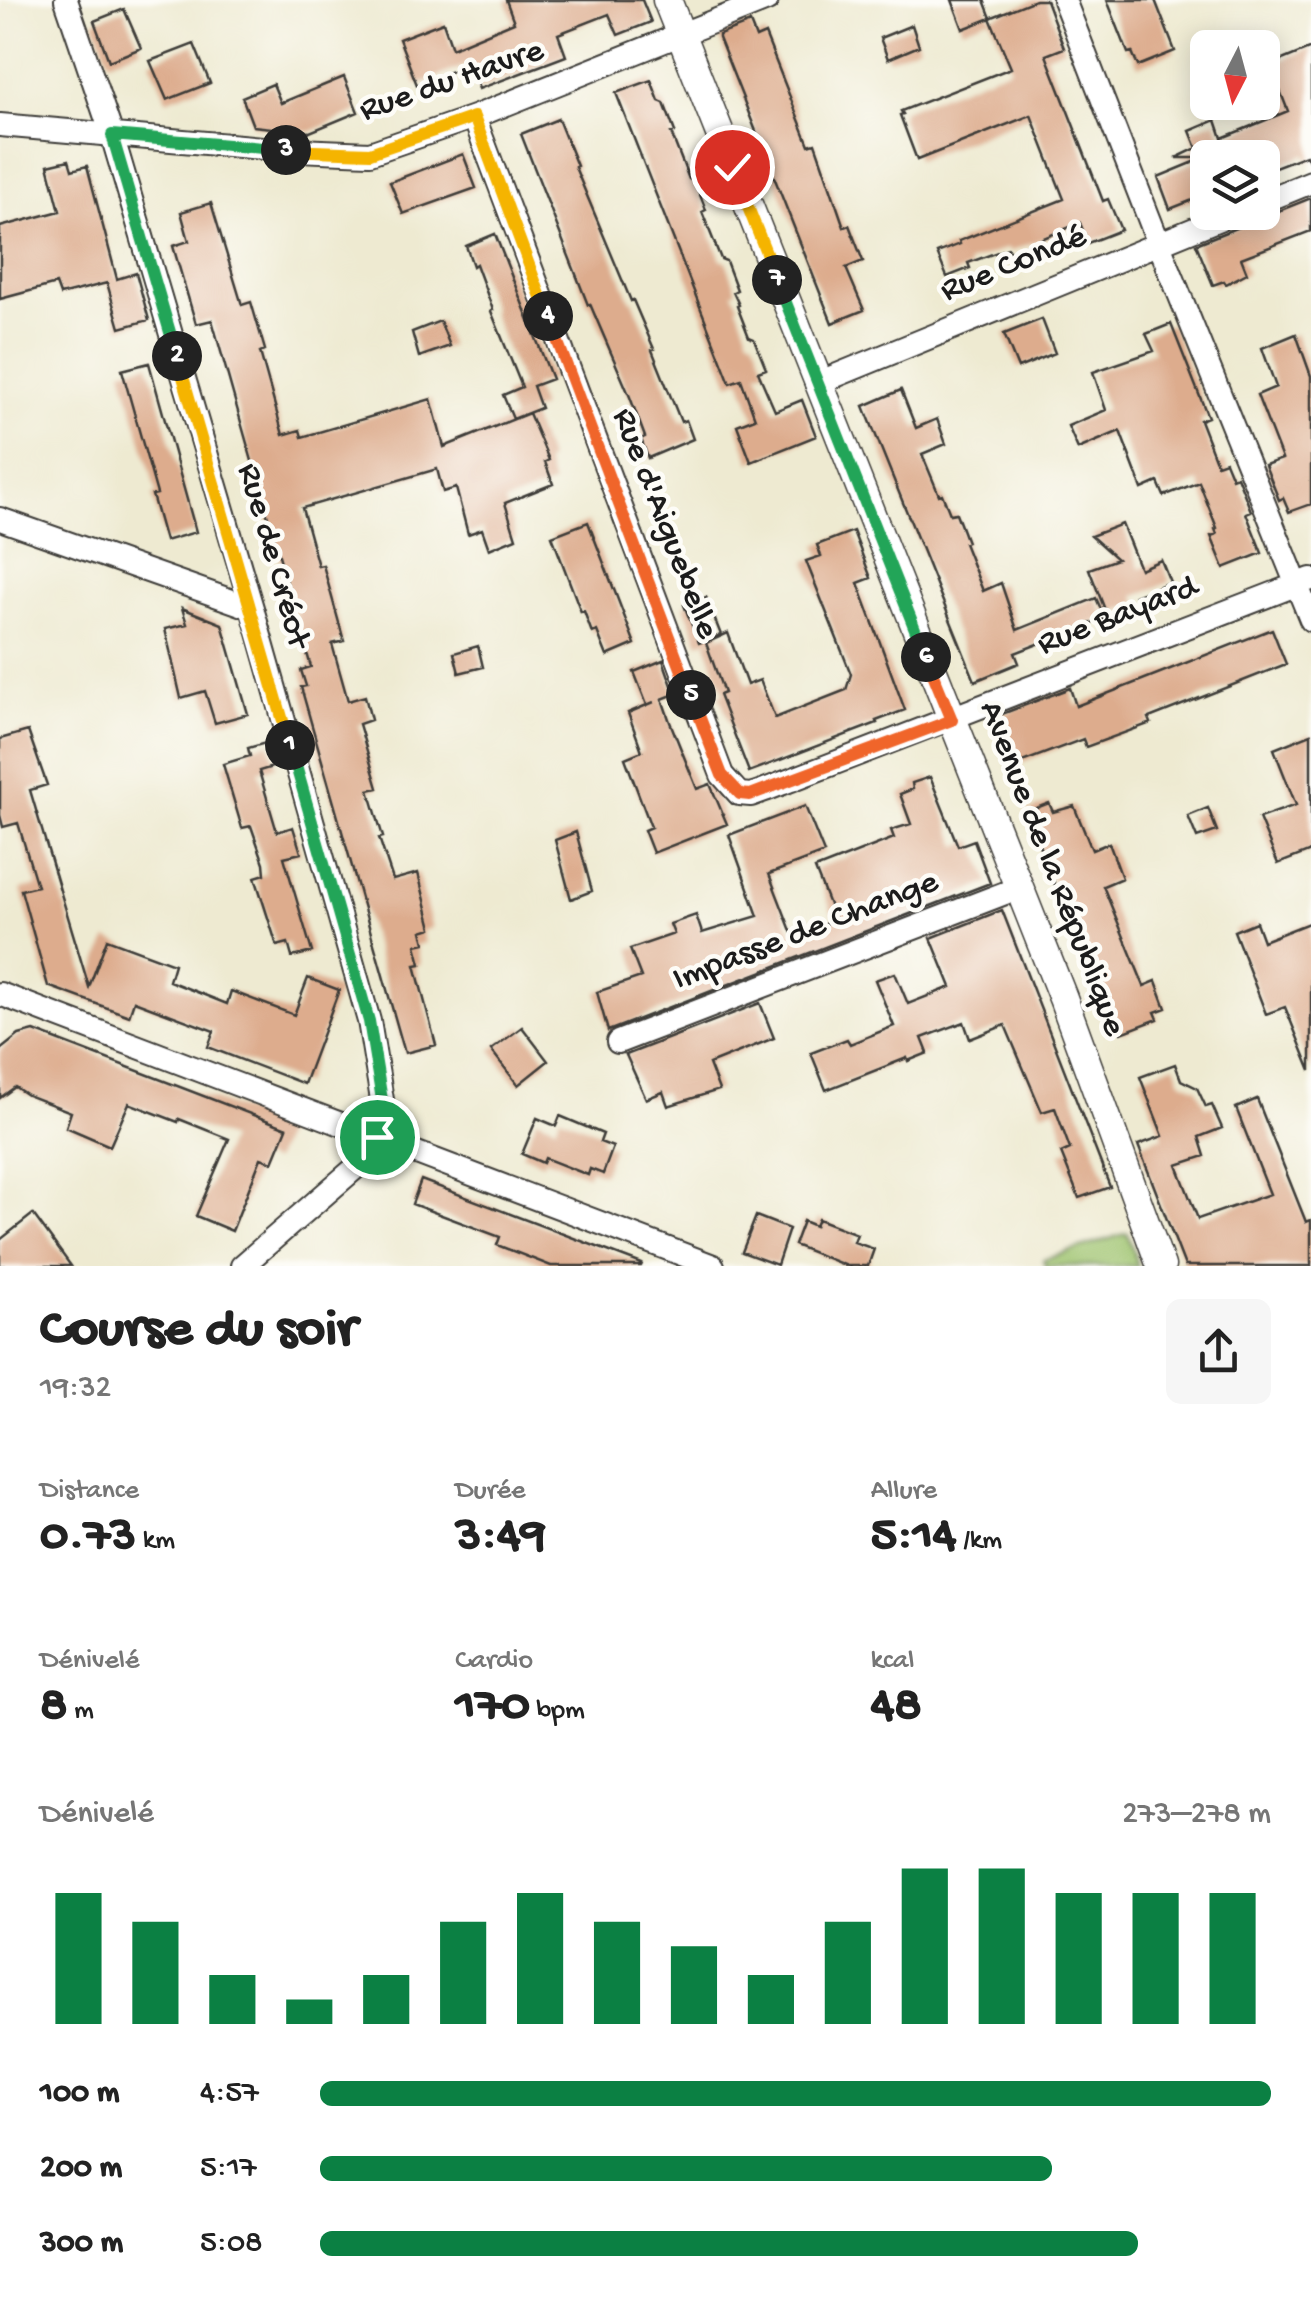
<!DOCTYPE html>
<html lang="fr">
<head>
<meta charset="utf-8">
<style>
	body { margin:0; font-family:"Gochi Hand",sans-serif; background:#f6f6f6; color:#222; height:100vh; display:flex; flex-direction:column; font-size:38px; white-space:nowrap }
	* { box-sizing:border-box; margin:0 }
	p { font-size:32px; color:#767676 }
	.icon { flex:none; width:55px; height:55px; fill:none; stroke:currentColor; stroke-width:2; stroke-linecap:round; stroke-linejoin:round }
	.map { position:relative; height:1266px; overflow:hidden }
	.sheet { display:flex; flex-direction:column; background:#fff; flex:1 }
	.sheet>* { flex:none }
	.needle { width:65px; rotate:186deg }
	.fabs { position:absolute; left:1190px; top:30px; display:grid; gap:20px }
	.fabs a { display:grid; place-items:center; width:90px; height:90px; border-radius:15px; background:#fff; box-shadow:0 5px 25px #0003; font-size:50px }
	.pin { position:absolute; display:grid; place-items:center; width:85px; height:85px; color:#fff; margin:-42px; border:5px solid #fff; border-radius:50%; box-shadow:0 2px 10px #0007 }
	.km { position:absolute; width:50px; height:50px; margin:-25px; border-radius:50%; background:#222; color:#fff; font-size:28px; line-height:50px; text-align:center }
	.round { display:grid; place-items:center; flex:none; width:105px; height:105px; border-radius:15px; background:#f6f6f6 }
	.overview { display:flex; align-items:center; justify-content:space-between; height:170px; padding:0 40px }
	h1 { font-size:55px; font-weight:700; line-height:75px }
	.metrics { display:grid; grid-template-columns:repeat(3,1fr); gap:15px; height:170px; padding:10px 40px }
	.metrics div { display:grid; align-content:center }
	.metrics b { font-size:50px; font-weight:700 }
	.metrics small { font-size:28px; font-weight:400 }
	.metrics p { font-size:28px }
	.chart { height:280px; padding:20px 40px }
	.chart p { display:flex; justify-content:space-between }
	.chart svg { width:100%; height:180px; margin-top:10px; stroke:#0b8043; stroke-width:6 }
	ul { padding:0 40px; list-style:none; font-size:32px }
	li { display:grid; grid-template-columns:160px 120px 1fr; align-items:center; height:75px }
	li i { height:25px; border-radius:12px; background:#0b8043 }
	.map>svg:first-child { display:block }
	.green { fill:#9ec36e; stroke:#5d7045; stroke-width:2.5 }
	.building { fill:#ddac8d }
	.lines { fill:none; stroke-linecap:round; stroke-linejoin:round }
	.minor-casing { stroke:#3c3b37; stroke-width:26 }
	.tertiary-casing { stroke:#3c3b37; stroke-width:31 }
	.minor { stroke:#fff; stroke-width:22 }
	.tertiary { stroke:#fff; stroke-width:28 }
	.split-1-casing { stroke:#fff; stroke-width:20 }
	.split-2-casing { stroke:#fff; stroke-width:20 }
	.split-3-casing { stroke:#fff; stroke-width:20 }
	.split-4-casing { stroke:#fff; stroke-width:20 }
	.split-5-casing { stroke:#fff; stroke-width:20 }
	.split-6-casing { stroke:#fff; stroke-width:20 }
	.split-7-casing { stroke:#fff; stroke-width:20 }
	.split-8-casing { stroke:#fff; stroke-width:20 }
	.split-1 { stroke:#22a559; stroke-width:12 }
	.split-2 { stroke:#f5b400; stroke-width:12 }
	.split-3 { stroke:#22a559; stroke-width:12 }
	.split-4 { stroke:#f5b400; stroke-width:12 }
	.split-5 { stroke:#f0652b; stroke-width:12 }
	.split-6 { stroke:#f0652b; stroke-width:12 }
	.split-7 { stroke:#22a559; stroke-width:12 }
	.split-8 { stroke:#f5b400; stroke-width:12 }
	.labels { text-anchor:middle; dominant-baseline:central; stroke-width:9; stroke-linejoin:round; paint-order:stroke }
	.street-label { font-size:35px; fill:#1c1c1c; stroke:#fdfcf7 }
</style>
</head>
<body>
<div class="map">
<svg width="1311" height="1266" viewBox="0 0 1311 1266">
	<rect width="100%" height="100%" fill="#fdfcf7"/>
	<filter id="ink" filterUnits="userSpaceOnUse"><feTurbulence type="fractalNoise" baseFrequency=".01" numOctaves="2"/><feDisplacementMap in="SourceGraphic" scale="20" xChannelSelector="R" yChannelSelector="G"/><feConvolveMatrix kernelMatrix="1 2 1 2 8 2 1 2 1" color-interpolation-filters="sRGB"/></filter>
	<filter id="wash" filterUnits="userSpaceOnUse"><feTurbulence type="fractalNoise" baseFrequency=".0048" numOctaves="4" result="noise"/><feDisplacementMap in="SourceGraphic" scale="40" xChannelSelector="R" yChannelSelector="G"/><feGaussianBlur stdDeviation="2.25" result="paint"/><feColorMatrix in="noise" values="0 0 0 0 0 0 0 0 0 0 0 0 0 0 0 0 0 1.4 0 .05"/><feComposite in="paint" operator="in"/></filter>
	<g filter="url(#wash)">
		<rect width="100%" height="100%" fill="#eeead1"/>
		<path class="green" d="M 1127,1233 L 1138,1266 L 1045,1266 L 1043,1260 Z"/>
		<g id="blocks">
			<path class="building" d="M 506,0 L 642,0 L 651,22 L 618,35 L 609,14 L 558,34 L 566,56 L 479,89 L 470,64 L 417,85 L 399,39 L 443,22 L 452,48 L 514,22 Z
				M 952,0 L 984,0 L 991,18 L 963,29 Z
				M 1035,0 L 1046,0 L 1064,48 L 1046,55 L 1103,201 L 1108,199 L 1121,230 L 1088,243 L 1080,223 L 1010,252 L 1008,248 L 968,263 L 970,268 L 947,277 L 937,253 L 960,244 L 959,241 L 1064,199 L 1031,115 L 917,160 L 900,115 L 903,114 L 901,111 L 1011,68 L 990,18 Z
				M 1107,0 L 1155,0 L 1175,51 L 1138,66 L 1132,52 L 1128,53 Z
				M 124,9 L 141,48 L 109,61 L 94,21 Z
				M 750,23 L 756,38 L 765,34 L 809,145 L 815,143 L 844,227 L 849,225 L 863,261 L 846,268 L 864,310 L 832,323 L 719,38 L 719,35 Z
				M 912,25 L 919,46 L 888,59 L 880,38 Z
				M 194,44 L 210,83 L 167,100 L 150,61 Z
				M 1311,48 L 1311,165 L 1306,155 L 1262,172 L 1262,158 L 1208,158 L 1208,194 L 1170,209 L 1158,177 L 1204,158 L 1176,158 L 1197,148 L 1190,131 L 1216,120 L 1222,138 L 1288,111 L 1270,65 Z
				M 344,77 L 358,112 L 310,132 L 253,126 L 242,97 L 273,84 L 281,103 Z
				M 651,80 L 659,101 L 664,103 L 675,132 L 671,133 L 689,179 L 695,182 L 706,210 L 702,212 L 721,259 L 726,261 L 737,290 L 733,292 L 739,305 L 737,306 L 749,337 L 754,339 L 766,369 L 758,372 L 775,411 L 802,400 L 816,436 L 751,462 L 737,425 L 755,418 L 741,379 L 730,383 L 616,93 Z
				M 558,119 L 577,166 L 575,167 L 631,301 L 633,300 L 654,349 L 652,350 L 681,422 L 686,420 L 693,439 L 648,458 L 641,439 L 645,437 L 630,397 L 590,304 L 588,305 L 521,134 Z
				M 463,154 L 476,188 L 403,214 L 390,182 Z
				M 69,160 L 72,170 L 87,166 L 117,279 L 136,273 L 149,320 L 120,328 L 107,283 L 60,295 L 56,284 L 0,299 L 0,227 L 60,211 L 48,165 Z
				M 1311,198 L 1311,231 L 1241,258 L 1247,273 L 1226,284 L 1224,281 L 1213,285 L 1196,244 Z
				M 211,203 L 242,305 L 251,302 L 265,350 L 260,352 L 283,435 L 300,430 L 302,437 L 431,399 L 444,447 L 529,413 L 549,460 L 545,462 L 553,484 L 505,503 L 516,538 L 489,549 L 482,529 L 468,534 L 456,488 L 443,492 L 437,469 L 302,508 L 318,566 L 323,565 L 344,641 L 332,644 L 348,701 L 365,696 L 371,720 L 359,724 L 378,788 L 369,790 L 383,837 L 379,838 L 393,880 L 418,873 L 432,928 L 422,931 L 425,943 L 416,945 L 421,964 L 415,965 L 436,1045 L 405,1053 L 301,687 L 306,686 L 301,670 L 311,667 L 246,440 L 212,320 L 196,324 L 173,246 L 189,241 L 181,212 Z
				M 495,234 L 552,379 L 533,386 L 541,408 L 513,419 L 503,395 L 522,387 L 491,311 L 493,310 L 476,264 L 473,266 L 466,246 Z
				M 1042,319 L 1055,353 L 1018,368 L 1004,334 Z
				M 440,321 L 450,346 L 419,357 L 412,332 Z
				M 1171,324 L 1208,417 L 1200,420 L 1217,464 L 1225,461 L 1232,478 L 1237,476 L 1251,511 L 1246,513 L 1262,553 L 1224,568 L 1211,536 L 1217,534 L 1215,529 L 1217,528 L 1199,482 L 1164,496 L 1158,482 L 1142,489 L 1120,431 L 1078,449 L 1068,426 L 1106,410 L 1093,372 L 1154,351 L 1146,334 Z
				M 1296,334 L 1311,376 L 1311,504 L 1289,512 L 1283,498 L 1279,500 L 1265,465 L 1282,459 L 1257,395 L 1276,387 L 1262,348 Z
				M 149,363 L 196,532 L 165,541 L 152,495 L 157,494 L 122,370 Z
				M 901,390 L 916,428 L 937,419 L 946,444 L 922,454 L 939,495 L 942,494 L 950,514 L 956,513 L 967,542 L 964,543 L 983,591 L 1001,583 L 1017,630 L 1096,598 L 1105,618 L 1015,653 L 1019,663 L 975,681 L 864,406 Z
				M 588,522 L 635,644 L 607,656 L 597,631 L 592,633 L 584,611 L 581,612 L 552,536 Z
				M 1122,524 L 1140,569 L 1161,560 L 1170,582 L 1135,596 L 1138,603 L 1107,615 L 1089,569 L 1117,559 L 1091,536 Z
				M 853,531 L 871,578 L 858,583 L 905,710 L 876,721 L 877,723 L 749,772 L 719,695 L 724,693 L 706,643 L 728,633 L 747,685 L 760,680 L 775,718 L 846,690 L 851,674 L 806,561 L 821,556 L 817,545 Z
				M 706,597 L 721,635 L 699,643 L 684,605 Z
				M 182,608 L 222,624 L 248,714 L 215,723 L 205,691 L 181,698 L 165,629 L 187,624 Z
				M 1272,629 L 1286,664 L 1149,718 L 1151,723 L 1086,747 L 1083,739 L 1009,767 L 989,719 L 1070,688 L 1076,706 Z
				M 478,646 L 483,667 L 459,673 L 454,653 Z
				M 663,660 L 675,694 L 662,699 L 670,722 L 697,789 L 710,784 L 727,824 L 653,853 L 644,830 L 651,827 L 625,758 L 642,751 L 628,713 L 654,702 L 647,705 L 634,672 Z
				M 28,731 L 47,785 L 30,790 L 89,987 L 107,939 L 174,964 L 169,981 L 227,1004 L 231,991 L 294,1015 L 308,978 L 339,990 L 304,1084 L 208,1047 L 214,1031 L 134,1001 L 129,1016 L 48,986 L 21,890 L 37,886 L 18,823 L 3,827 L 0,815 L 0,739 Z
				M 1311,734 L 1311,851 L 1278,864 L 1259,818 L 1296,805 L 1274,749 Z
				M 269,742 L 276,766 L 259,771 L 277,832 L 293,827 L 301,853 L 284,857 L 312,952 L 292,957 L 288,943 L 277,946 L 255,877 L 265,874 L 264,863 L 251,826 L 242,828 L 223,764 L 250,756 L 248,748 Z
				M 930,777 L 958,846 L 974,840 L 990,883 L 608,1031 L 597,992 L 641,977 L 630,949 L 674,934 L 670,924 L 696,915 L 702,933 L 758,916 L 729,835 L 805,806 L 824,853 L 769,874 L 793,936 L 835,920 L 815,869 L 894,838 L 891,830 L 911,824 L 900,794 L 913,789 L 912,783 Z
				M 1049,803 L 1053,812 L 1074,806 L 1092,850 L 1109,843 L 1122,878 L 1103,886 L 1144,986 L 1156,981 L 1166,1008 L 1155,1012 L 1158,1019 L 1122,1033 L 1073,911 L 1066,913 L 1026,812 Z
				M 1208,808 L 1217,831 L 1197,838 L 1188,816 Z
				M 576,832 L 592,891 L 571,899 L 555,840 Z
				M 1002,910 L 1110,1187 L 1079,1198 L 1061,1153 L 1070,1149 L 1055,1108 L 1042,1112 L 1005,1025 L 970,1039 L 964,1022 L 922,1038 L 928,1053 L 908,1061 L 907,1058 L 826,1090 L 811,1053 L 847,1039 L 850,1044 L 894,1026 L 875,980 L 895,973 L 908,1004 L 951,987 L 931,938 Z
				M 1256,922 L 1263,941 L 1311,922 L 1311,1071 L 1285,1007 L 1266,1014 L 1234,931 Z
				M 760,1003 L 774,1038 L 709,1064 L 719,1090 L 668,1106 L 663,1092 L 646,1099 L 626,1055 Z
				M 522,1027 L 548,1061 L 518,1085 L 491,1050 Z
				M 34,1031 L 287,1128 L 273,1162 L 261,1158 L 232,1231 L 196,1216 L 229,1139 L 179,1119 L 178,1122 L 129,1103 L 110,1146 L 66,1127 L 71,1112 L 27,1095 L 15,1087 L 0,1098 L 0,1050 L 19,1035 Z
				M 1175,1064 L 1181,1080 L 1197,1088 L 1206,1107 L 1212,1105 L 1222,1128 L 1199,1137 L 1205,1156 L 1177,1165 L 1198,1219 L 1270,1194 L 1236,1108 L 1257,1099 L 1306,1222 L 1311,1220 L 1311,1266 L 1185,1266 L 1138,1145 L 1163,1136 L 1140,1077 Z
				M 560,1116 L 603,1134 L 600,1142 L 613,1147 L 603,1174 L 590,1169 L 588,1175 L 545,1158 L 543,1163 L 522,1154 L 537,1118 L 556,1126 Z
				M 421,1180 L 642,1264 L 641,1266 L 551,1266 L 497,1245 L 500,1237 L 412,1204 Z
				M 33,1214 L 71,1266 L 0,1266 L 0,1240 Z
				M 756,1216 L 789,1229 L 777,1265 L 742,1252 Z
				M 818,1219 L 857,1234 L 854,1242 L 874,1249 L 868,1266 L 847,1266 L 794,1245 L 803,1221 L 815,1226 Z"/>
		</g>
	</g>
	<g filter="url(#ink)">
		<use href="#blocks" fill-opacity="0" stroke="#3c3b37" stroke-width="2.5"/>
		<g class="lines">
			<defs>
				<path id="minor" d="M 66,0 L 112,135 L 252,608 L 369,1021 L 384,1112 L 369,1156 L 242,1266
					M 1064,0 L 1159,244 L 1311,620
					M 474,117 L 722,775 L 739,794 L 751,795 L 765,790 L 1311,579
					M 0,125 L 274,149 L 370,153 L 474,117 L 767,0
					M 1262,202 L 1311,182
					M 818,383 L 1236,212
					M 0,519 L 252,608
					M 0,994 L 713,1266
					M 618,1042 L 1018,888"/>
				<path id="tertiary" d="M 667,0 L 1063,998 L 1161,1266"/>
			</defs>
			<use href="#minor" class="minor-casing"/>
			<use href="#tertiary" class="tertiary-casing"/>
			<use href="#minor" class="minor"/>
			<use href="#tertiary" class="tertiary"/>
		</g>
	</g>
	<g class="lines" filter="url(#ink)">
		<defs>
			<path id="split-1" d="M 290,745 L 369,1021 L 384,1112 L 377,1137"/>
			<path id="split-2" d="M 177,356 L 290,745"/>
			<path id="split-3" d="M 177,356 L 112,135 L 286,150"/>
			<path id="split-4" d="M 286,150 L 370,153 L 474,117 L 548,316"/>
			<path id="split-5" d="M 548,316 L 691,695"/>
			<path id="split-6" d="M 691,695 L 722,775 L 740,794 L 750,795 L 952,720 L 926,657"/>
			<path id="split-7" d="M 777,280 L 926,657"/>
			<path id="split-8" d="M 732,167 L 777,280"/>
		</defs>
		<use href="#split-1" class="split-1-casing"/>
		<use href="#split-2" class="split-2-casing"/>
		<use href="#split-3" class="split-3-casing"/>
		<use href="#split-4" class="split-4-casing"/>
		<use href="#split-5" class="split-5-casing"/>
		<use href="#split-6" class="split-6-casing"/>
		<use href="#split-7" class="split-7-casing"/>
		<use href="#split-8" class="split-8-casing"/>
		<use href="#split-1" class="split-1"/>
		<use href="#split-2" class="split-2"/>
		<use href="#split-3" class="split-3"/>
		<use href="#split-4" class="split-4"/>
		<use href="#split-5" class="split-5"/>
		<use href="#split-6" class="split-6"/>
		<use href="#split-7" class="split-7"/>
		<use href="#split-8" class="split-8"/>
	</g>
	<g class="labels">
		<g class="street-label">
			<text transform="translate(452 82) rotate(-19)">Rue du Havre</text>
			<text transform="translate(1014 265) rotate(-22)">Rue Condé</text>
			<text transform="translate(664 524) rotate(69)">Rue d'Aiguebelle</text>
			<text transform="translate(272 556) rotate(74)">Rue de Créot</text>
			<text transform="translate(1118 617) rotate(-21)">Rue Bayard</text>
			<text transform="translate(1051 869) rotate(69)">Avenue de la République</text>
			<text transform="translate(806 932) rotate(-21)">Impasse de Change</text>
		</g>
	</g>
</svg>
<div class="fabs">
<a><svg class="needle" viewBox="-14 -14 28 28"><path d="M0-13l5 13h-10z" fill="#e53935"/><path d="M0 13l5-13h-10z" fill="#767676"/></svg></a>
<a><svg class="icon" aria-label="layers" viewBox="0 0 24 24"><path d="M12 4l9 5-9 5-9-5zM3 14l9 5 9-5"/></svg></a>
</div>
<div class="pin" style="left:377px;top:1137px;background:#1e9e55"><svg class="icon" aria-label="arrive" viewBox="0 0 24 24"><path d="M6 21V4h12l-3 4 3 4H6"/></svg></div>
<div class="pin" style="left:732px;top:167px;background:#d93025"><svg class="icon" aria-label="check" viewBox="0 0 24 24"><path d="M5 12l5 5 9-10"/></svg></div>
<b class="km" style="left:290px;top:745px">1</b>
<b class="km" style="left:177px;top:356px">2</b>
<b class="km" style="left:286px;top:150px">3</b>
<b class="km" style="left:548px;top:316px">4</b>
<b class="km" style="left:691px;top:695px">5</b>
<b class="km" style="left:926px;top:657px">6</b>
<b class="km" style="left:777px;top:280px">7</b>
</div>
<section class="sheet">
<div class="overview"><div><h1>Course du soir</h1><p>19:32</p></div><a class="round"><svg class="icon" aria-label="share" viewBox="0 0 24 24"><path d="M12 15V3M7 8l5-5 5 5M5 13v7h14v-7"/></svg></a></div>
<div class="metrics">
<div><p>Distance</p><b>0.73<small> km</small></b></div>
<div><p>Durée</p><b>3:49</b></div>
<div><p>Allure</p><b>5:14<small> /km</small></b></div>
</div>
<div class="metrics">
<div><p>Dénivelé</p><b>8<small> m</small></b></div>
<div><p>Cardio</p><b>170<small> bpm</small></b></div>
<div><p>kcal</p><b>48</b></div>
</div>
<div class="chart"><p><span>Dénivelé</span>273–278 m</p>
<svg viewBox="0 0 160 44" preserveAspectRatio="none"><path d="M5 44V12M15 44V19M25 44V32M35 44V38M45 44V32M55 44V19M65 44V12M75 44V19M85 44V25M95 44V32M105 44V19M115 44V6M125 44V6M135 44V12M145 44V12M155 44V12"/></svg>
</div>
<ul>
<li><b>100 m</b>4:57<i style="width:100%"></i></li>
<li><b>200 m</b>5:17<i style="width:77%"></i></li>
<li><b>300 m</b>5:08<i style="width:86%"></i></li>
</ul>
</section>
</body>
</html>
